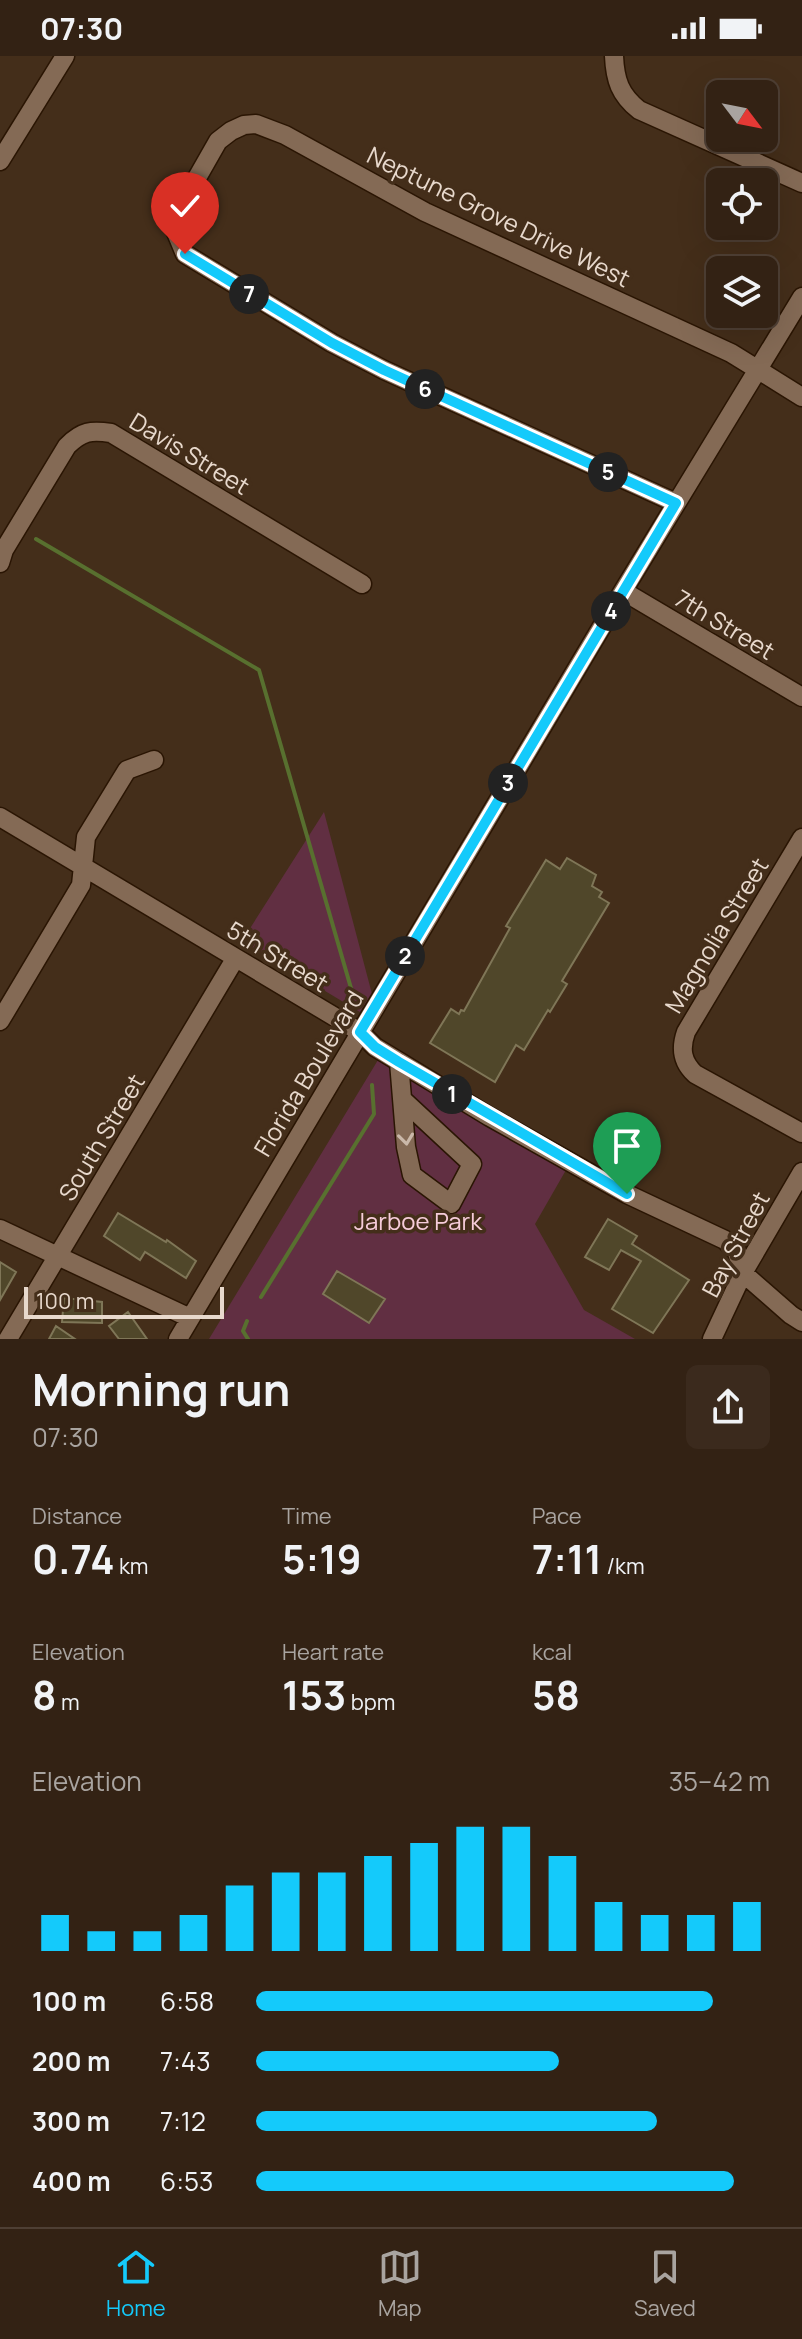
<!DOCTYPE html>
<html lang="en">
<head>
<meta charset="utf-8">
<style>
	body { margin:0; font-family:Manrope,sans-serif; background:#3b2a1d; color:#f1f3f6; height:100vh; display:flex; flex-direction:column; font-size:30px; white-space:nowrap }
	* { box-sizing:border-box; margin:0 }
	p { font-size:26px; color:#a9a4a0 }
	.icon { flex:none; width:44px; height:44px; fill:none; stroke:currentColor; stroke-width:2; stroke-linecap:round; stroke-linejoin:round }
	.map { position:relative; height:1283px; overflow:hidden }
	.sheet { display:flex; flex-direction:column; background:#332214; flex:1 }
	.sheet>* { flex:none }
	.needle { width:52px; rotate:122deg }
	.buttons { position:absolute; left:706px; top:24px; display:grid; gap:16px }
	.buttons a { display:grid; place-items:center; width:72px; height:72px; border-radius:12px; background:#332214; box-shadow:0 8px 32px #0002,0 0 0 2px #4e3f34; font-size:40px }
	.scale { position:absolute; left:24px; bottom:20px; width:200px; box-sizing:border-box; padding-left:8px; border:4px solid #e8d9cd; border-top:0; font-size:22px; line-height:28px; white-space:nowrap; color:#e8d9cd; -webkit-text-stroke:6px #442e1a; paint-order:stroke }
	.pin { position:absolute; display:grid; place-items:center; width:68px; height:68px; color:#fff; margin:-82px -34px; border-radius:50% 50% 50% 0; rotate:-45deg; box-shadow:0 0 8px #0007 }
	.pin .icon { rotate:45deg }
	.km { position:absolute; width:40px; height:40px; margin:-20px; border-radius:50%; background:#222; color:#fff; font-size:22px; line-height:40px; text-align:center }
	.round { display:grid; place-items:center; flex:none; width:84px; height:84px; border-radius:12px; background:#3b2a1d }
	.headline { display:flex; align-items:center; justify-content:space-between; height:136px; padding:0 32px }
	h1 { font-size:44px; font-weight:700; line-height:60px }
	.metrics { display:grid; grid-template-columns:repeat(3,1fr); gap:12px; height:136px; padding:8px 32px }
	.metrics div { display:grid; align-content:center }
	.metrics b { font-size:40px; font-weight:700 }
	.metrics small { font-size:22px; font-weight:400 }
	.metrics p { font-size:22px }
	.chart { height:224px; padding:16px 32px }
	.chart p { display:flex; justify-content:space-between }
	.chart svg { width:100%; height:144px; margin-top:8px; stroke:#14cafb; stroke-width:6 }
	ul { padding:0 32px; list-style:none; font-size:26px }
	li { display:grid; grid-template-columns:128px 96px 1fr; align-items:center; height:60px }
	li i { height:20px; border-radius:10px; background:#14cafb }
	.status { display:flex; justify-content:space-between; align-items:center; height:56px; padding:0 40px; background:#332214; direction:ltr }
	.status svg { height:22px; fill:currentColor }
	.tab-bar { display:flex; justify-content:space-around; align-items:center; height:112px; border-top:2px solid #4e3f34; background:#332214; font-size:22px; color:#a9a4a0 }
	.tab-bar a { display:grid; justify-items:center; gap:4px }
	.tab-bar .selected { color:#14cafb }
	.map>svg:first-child { display:block }
	.green { fill:#612f42 }
	.lines { fill:none; stroke-linecap:round; stroke-linejoin:round }
	.stream { stroke:#58702f; stroke-width:4 }
	.building { fill:#50472a; stroke:#7f7657; stroke-width:2 }
	.minor-casing { stroke:#2a1503; stroke-width:21 }
	.minor { stroke:#846a55; stroke-width:18 }
	.oneway { stroke:#cab8a9 }
	.route-casing { stroke:#fff; stroke-width:16 }
	.route { stroke:#14cafb; stroke-width:10 }
	.labels { text-anchor:middle; dominant-baseline:central; stroke-width:7; stroke-linejoin:round; paint-order:stroke }
	.street-label { font-size:24px; fill:#e8d9cd; stroke:#442e1a }
	.park-label { font-size:24px; fill:#f6ccda; stroke:#442e1a }
</style>
</head>
<body>
<div class="status"><b>07:30</b><svg viewBox="0 0 49 12"><path d="M0 12V9h3v3zM5 12V6h3v6zM10 12V3h3v9zM15 12V0h3v12zM26 1h20v11H26zM47 4h2v5h-2z"/></svg></div>
<div class="map">
<svg width="802" height="1283" viewBox="0 0 802 1283">
	<rect width="100%" height="100%" fill="#442e1a"/>
	<path class="green" d="M 324,756 L 372,938 L 360,956 L 242,885 Z
		M 378,1004 L 566,1114 L 535,1168 L 584,1254 L 635,1283 L 209,1283 Z"/>
	<g class="lines">
		<path class="stream" d="M 36,483 L 259,614 L 353,939
			M 261,1241 L 374,1058 L 372,1029
			M 247,1265 L 243,1275 L 248,1283"/>
	</g>
	<path class="building" d="M 567,802 L 596,819 L 592,830 L 602,836 L 599,841 L 609,847 L 562,925 L 567,928 L 550,956 L 548,954 L 524,994 L 516,989 L 495,1026 L 430,987 L 451,953 L 459,958 L 461,954 L 464,955 L 510,872 L 506,870 L 546,804 L 560,813 Z
		M 118,1157 L 166,1186 L 167,1184 L 196,1205 L 186,1222 L 145,1196 L 140,1204 L 104,1180 Z
		M 608,1163 L 637,1180 L 632,1188 L 689,1224 L 653,1277 L 612,1253 L 641,1205 L 621,1194 L 609,1214 L 585,1201 Z
		M 0,1206 L 16,1216 L 0,1244 Z
		M 337,1215 L 385,1243 L 369,1267 L 323,1238 Z
		M 64,1242 L 102,1246 L 102,1267 L 62,1266 Z
		M 128,1256 L 147,1283 L 119,1283 L 109,1270 Z
		M 56,1270 L 75,1283 L 49,1283 Z"/>
	<g class="lines">
		<defs>
			<path id="minor" d="M 614,0 C 615,24 620,39 639,54 L 802,127
				M 0,105 L 65,0
				M 676,447 L 384,314 L 332,287 L 185,198 L 175,174 L 177,157 L 218,85 L 231,75 L 244,69 L 256,68 L 285,79 L 425,156 L 731,297 L 802,341
				M 0,507 L 4,494 L 67,390 C 82,375 91,374 111,377 L 362,528
				M 623,535 L 802,641
				M 0,761 L 360,976 L 375,991 L 490,1061 L 627,1138 L 725,1184 L 737,1196 L 743,1217 L 791,1259 L 802,1266
				M 802,782 L 686,976 C 680,993 682,1006 695,1018 L 802,1077
				M 0,965 L 81,829 L 86,781 L 127,714 L 154,704
				M 399,1006 L 406,1091 L 412,1119 L 451,1148 L 472,1108 L 402,1043
				M 0,1173 L 190,1262
				M 8,1283 L 235,903
				M 178,1283 L 623,535 L 802,241
				M 712,1283 L 743,1217 L 802,1116"/>
		</defs>
		<use href="#minor" class="minor-casing"/>
		<use href="#minor" class="minor"/>
	</g>
	<defs><path id="oneway-chevron" d="M-2-3.5L2.5 0L-2 3.5" fill="none" stroke-width="1.6" stroke-linecap="round" stroke-linejoin="round" transform="scale(2)"/></defs>
	<use class="oneway" href="#oneway-chevron" transform="translate(406 1083) rotate(83)"/>
	<g class="lines">
		<defs>
			<path id="route" d="M 185,198 L 332,287 L 384,314 L 676,447 L 360,976 L 375,991 L 399,1006 L 627,1138"/>
		</defs>
		<use href="#route" class="route-casing"/>
		<use href="#route" class="route"/>
	</g>
	<g class="labels">
		<g class="street-label">
			<text transform="translate(499 160) rotate(26)">Neptune Grove Drive West</text>
			<text transform="translate(190 397) rotate(31)">Davis Street</text>
			<text transform="translate(725 568) rotate(31)">7th Street</text>
			<text transform="translate(716 879) rotate(-59)">Magnolia Street</text>
			<text transform="translate(278 900) rotate(31)">5th Street</text>
			<text transform="translate(308 1017) rotate(-59)">Florida Boulevard</text>
			<text transform="translate(101 1081) rotate(-59)">South Street</text>
			<text transform="translate(735 1188) rotate(-62)">Bay Street</text>
		</g>
		<g class="park-label">
			<text x="418" y="1164">Jarboe Park</text>
		</g>
	</g>
</svg>
<div class="buttons">
<a><svg class="needle" viewBox="-14 -14 28 28"><path d="M0-13l5 13h-10z" fill="#e53935"/><path d="M0 13l5-13h-10z" fill="#a9a4a0"/></svg></a>
<a><svg class="icon" aria-label="locate" viewBox="0 0 24 24"><circle cx="12" cy="12" r="6"/><path d="M12 2v4M12 18v4M2 12h4M18 12h4"/></svg></a>
<a><svg class="icon" aria-label="layers" viewBox="0 0 24 24"><path d="M12 4l9 5-9 5-9-5zM3 14l9 5 9-5"/></svg></a>
</div>
<div class="scale">100 m</div>
<div class="pin" style="left:627px;top:1138px;background:#1e9e55"><svg class="icon" aria-label="arrive" viewBox="0 0 24 24"><path d="M6 21V4h12l-3 4 3 4H6"/></svg></div>
<div class="pin" style="left:185px;top:198px;background:#d93025"><svg class="icon" aria-label="check" viewBox="0 0 24 24"><path d="M5 12l5 5 9-10"/></svg></div>
<b class="km" style="left:452px;top:1038px">1</b>
<b class="km" style="left:405px;top:900px">2</b>
<b class="km" style="left:508px;top:727px">3</b>
<b class="km" style="left:611px;top:555px">4</b>
<b class="km" style="left:608px;top:416px">5</b>
<b class="km" style="left:425px;top:333px">6</b>
<b class="km" style="left:249px;top:238px">7</b>
</div>
<section class="sheet">
<div class="headline"><div><h1>Morning run</h1><p>07:30</p></div><a class="round"><svg class="icon" aria-label="share" viewBox="0 0 24 24"><path d="M12 15V3M7 8l5-5 5 5M5 13v7h14v-7"/></svg></a></div>
<div class="metrics">
<div><p>Distance</p><b>0.74<small> km</small></b></div>
<div><p>Time</p><b>5:19</b></div>
<div><p>Pace</p><b>7:11<small> /km</small></b></div>
</div>
<div class="metrics">
<div><p>Elevation</p><b>8<small> m</small></b></div>
<div><p>Heart rate</p><b>153<small> bpm</small></b></div>
<div><p>kcal</p><b>58</b></div>
</div>
<div class="chart"><p><span>Elevation</span>35–42 m</p>
<svg viewBox="0 0 160 44" preserveAspectRatio="none"><path d="M5 44V33M15 44V38M25 44V38M35 44V33M45 44V24M55 44V20M65 44V20M75 44V15M85 44V11M95 44V6M105 44V6M115 44V15M125 44V29M135 44V33M145 44V33M155 44V29"/></svg>
</div>
<ul>
<li><b>100 m</b>6:58<i style="width:89%"></i></li>
<li><b>200 m</b>7:43<i style="width:59%"></i></li>
<li><b>300 m</b>7:12<i style="width:78%"></i></li>
<li><b>400 m</b>6:53<i style="width:93%"></i></li>
</ul>
</section>
<nav class="tab-bar">
<a class="selected"><svg class="icon" aria-label="home" viewBox="0 0 24 24"><path d="M3 11l9-7 9 7M6 9v11h12V9"/></svg>Home</a>
<a><svg class="icon" aria-label="map" viewBox="0 0 24 24"><path d="M3 6l6-2 6 2 6-2v14l-6 2-6-2-6 2zM9 4v14M15 6v14"/></svg>Map</a>
<a><svg class="icon" aria-label="saved" viewBox="0 0 24 24"><path d="M7 4h10v16l-5-4-5 4z"/></svg>Saved</a>
</nav>
</body>
</html>
